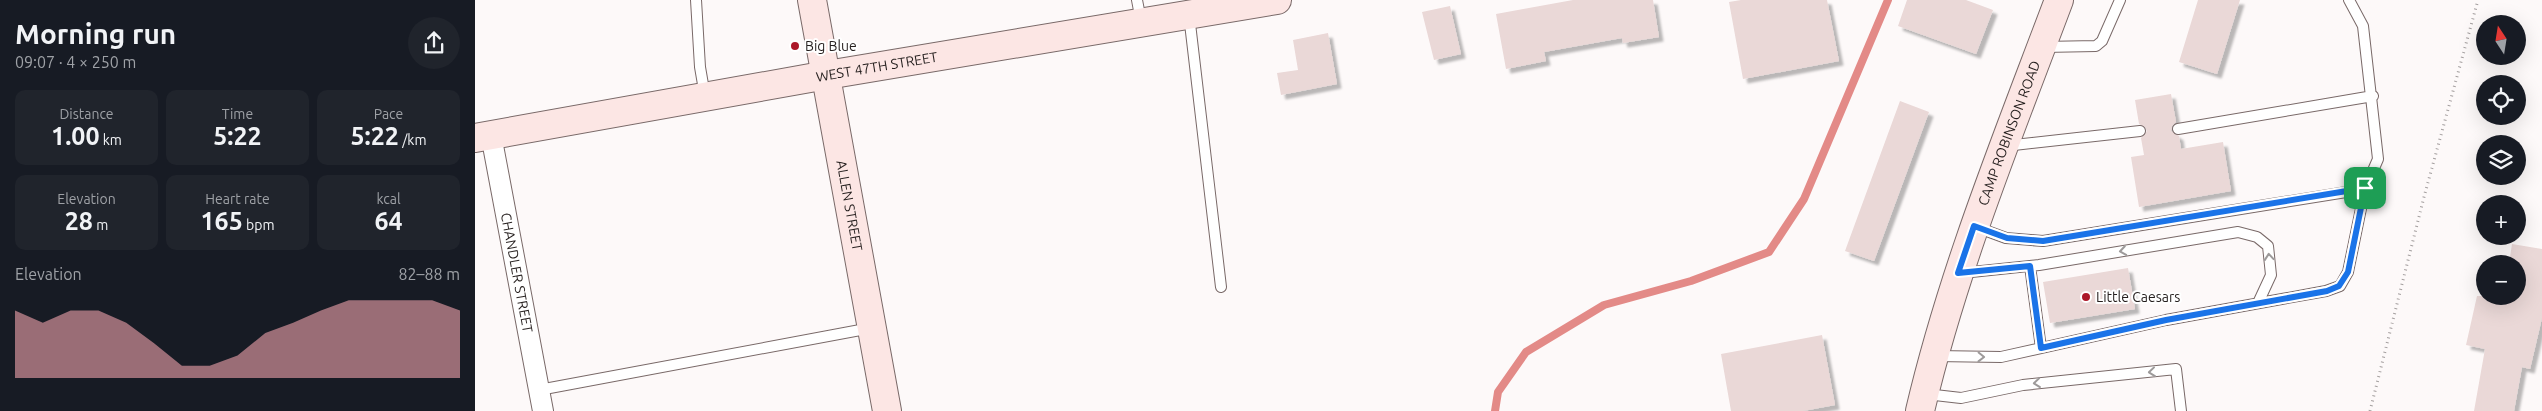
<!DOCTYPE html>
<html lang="en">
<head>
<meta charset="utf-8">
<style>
	body { margin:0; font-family:Ubuntu,sans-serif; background:#20242c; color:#f1f3f6; height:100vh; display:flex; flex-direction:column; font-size:19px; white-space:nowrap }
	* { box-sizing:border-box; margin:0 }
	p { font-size:16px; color:#9ea1a6 }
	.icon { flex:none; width:28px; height:28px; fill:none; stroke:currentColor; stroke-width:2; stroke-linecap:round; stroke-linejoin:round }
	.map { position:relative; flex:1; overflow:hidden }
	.details { display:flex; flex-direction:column; background:#171b24; width:475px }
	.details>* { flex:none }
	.needle { width:32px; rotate:348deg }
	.controls { position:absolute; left:2001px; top:15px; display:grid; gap:10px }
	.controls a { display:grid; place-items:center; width:50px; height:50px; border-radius:50%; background:#171b24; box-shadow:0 5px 20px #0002; font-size:25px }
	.pin { position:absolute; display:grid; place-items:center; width:42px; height:42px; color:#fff; margin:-21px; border-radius:10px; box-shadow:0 2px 8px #0006 }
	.round { display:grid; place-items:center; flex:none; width:52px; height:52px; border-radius:26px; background:#20242c }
	.overview { display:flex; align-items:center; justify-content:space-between; height:85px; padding:0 15px }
	h1 { font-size:28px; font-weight:600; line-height:38px }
	.figures { display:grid; grid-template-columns:repeat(3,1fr); gap:8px; height:85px; padding:5px 15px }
	.figures div { display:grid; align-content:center; border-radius:10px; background:#20242c; text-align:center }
	.figures b { font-size:25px; font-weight:600 }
	.figures small { font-size:14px; font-weight:400 }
	.figures p { font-size:14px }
	.chart { height:140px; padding:10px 15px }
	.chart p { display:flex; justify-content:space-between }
	.chart svg { width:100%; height:90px; margin-top:5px; fill:#d2909a; opacity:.7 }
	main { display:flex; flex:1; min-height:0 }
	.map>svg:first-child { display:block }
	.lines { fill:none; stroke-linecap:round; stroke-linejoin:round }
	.stream { stroke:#e38a87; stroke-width:8 }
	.building { fill:#ead8d7; filter:url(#shadow) }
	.lane-casing { stroke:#796968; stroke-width:12 }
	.street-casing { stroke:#796968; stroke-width:22 }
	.secondary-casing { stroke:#796968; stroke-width:30 }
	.path { stroke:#a49f9f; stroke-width:3; stroke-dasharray:1 4; stroke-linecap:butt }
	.lane { stroke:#fff; stroke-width:10 }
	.street { stroke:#fff; stroke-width:20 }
	.secondary { stroke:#fce6e4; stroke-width:28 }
	.oneway { stroke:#9d9a9a }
	.route-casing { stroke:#fff; stroke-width:10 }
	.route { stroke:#1a73e8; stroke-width:6 }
	.poi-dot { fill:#ac1829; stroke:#fff; stroke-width:2 }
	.labels { text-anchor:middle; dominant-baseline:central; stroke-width:4; stroke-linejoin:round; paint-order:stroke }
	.poi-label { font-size:14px; fill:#251f1e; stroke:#fff; text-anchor:start }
	.street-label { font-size:14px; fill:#251f1e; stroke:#fff }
</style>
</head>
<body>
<main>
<section class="details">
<div class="overview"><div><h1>Morning run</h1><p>09:07 · 4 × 250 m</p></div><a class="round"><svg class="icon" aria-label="share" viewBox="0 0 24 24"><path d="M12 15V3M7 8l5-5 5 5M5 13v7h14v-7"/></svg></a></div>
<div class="figures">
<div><p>Distance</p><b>1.00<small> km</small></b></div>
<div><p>Time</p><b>5:22</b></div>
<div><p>Pace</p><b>5:22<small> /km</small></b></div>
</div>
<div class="figures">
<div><p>Elevation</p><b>28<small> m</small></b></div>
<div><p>Heart rate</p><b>165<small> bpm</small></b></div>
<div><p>kcal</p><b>64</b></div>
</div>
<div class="chart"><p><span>Elevation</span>82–88 m</p>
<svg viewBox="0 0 160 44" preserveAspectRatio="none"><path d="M0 44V11L10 17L20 11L30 11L40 17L50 27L60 38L70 38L80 33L90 22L100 17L110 11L120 6L130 6L140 6L150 6L160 11V44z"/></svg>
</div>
</section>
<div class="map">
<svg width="2067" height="411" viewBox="0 0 2067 411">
	<defs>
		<filter id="shadow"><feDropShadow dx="4.5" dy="4.5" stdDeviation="1" flood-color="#0004"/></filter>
	</defs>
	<rect width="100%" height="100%" fill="#fdf9f9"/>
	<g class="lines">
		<path class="stream" d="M 1020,411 L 1023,392 L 1051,352 L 1129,305 L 1216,281 L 1294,252 L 1329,199 L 1413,0"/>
	</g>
	<path class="building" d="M 1098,0 L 1178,0 L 1184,37 L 1148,43 L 1147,38 L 1069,52 L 1071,61 L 1031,69 L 1021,14 Z
		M 1266,0 L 1352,0 L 1364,61 L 1268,79 L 1254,2 Z
		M 1432,0 L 1491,0 L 1518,10 L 1501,54 L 1423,26 Z
		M 1723,0 L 1765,0 L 1742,74 L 1704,62 Z
		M 975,6 L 986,54 L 959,60 L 947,12 Z
		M 853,33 L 862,84 L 806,95 L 802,73 L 823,70 L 818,40 Z
		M 1696,94 L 1701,122 L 1697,126 L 1696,131 L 1704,136 L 1706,149 L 1748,142 L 1756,191 L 1664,207 L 1656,157 L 1669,155 L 1666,138 L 1672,131 L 1670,127 L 1664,124 L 1660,100 Z
		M 1425,101 L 1454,112 L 1399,261 L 1370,251 Z
		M 2037,244 L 2067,249 L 2067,318 L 2055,369 L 2047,367 L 2039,411 L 1999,411 L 2010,349 L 1991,345 L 2002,296 L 2042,296 L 2042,264 L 2034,264 Z
		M 1653,268 L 1660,309 L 1575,323 L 1568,282 Z
		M 1347,335 L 1360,405 L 1328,411 L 1256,411 L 1246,354 Z"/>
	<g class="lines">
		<defs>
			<path id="lane" d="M 221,0 L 225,67 L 230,96
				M 662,0 L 666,21
				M 1874,0 L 1888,26 L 1903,159 L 1890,189
				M 714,15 L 746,287
				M 1568,47 L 1621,46 L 1627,41 L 1645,0
				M 1703,129 L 1898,96
				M 1530,146 L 1665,131
				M 1555,266 L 1566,348
				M 1487,273 L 1564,265 L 1763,232 L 1782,237 L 1793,246 L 1796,275 L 1783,303
				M 1461,356 L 1526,357 L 1691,320 L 1851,291 L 1865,286 L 1873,272 L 1890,189 L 1568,241 L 1531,238 L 1501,227
				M 64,390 L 396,328
				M 1451,394 L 1486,398 L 1548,385 L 1701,369 L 1706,411"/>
			<g id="street">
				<path id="s1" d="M 16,135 L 68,411"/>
			</g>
			<g id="secondary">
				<path id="s2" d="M 337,0 L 412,411"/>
				<path id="s3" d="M 0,138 L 352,75 L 802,0"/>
				<path id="s4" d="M 1445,411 C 1478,270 1533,136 1584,0"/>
			</g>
		</defs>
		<use href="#lane" class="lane-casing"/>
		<use href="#street" class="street-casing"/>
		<use href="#secondary" class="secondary-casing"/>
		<path class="path" d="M 1895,411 L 1949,197 L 2003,0"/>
		<use href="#lane" class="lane"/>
		<use href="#street" class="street"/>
		<use href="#secondary" class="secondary"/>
	</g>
	<defs><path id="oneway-chevron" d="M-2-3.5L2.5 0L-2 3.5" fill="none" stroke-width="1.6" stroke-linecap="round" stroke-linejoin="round" transform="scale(1.25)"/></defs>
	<g class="oneway">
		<use href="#oneway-chevron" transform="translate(1648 251) rotate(171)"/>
		<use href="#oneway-chevron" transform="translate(1794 257) rotate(-95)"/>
		<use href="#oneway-chevron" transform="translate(1506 357) rotate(1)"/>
		<use href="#oneway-chevron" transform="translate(1677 372) rotate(174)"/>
		<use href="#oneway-chevron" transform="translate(1562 383) rotate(174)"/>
	</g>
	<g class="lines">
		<defs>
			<path id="route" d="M 1890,188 L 1873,272 L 1864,286 L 1852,291 L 1691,320 L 1566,348 L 1555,266 L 1483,273 L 1499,226 L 1532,238 L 1568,241 Z"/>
		</defs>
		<use href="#route" class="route-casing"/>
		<use href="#route" class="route"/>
	</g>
	<g class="poi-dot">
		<circle cx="320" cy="46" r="5"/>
		<circle cx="1611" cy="297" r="5"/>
	</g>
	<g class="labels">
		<g class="poi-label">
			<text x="330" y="46">Big Blue</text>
			<text x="1621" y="297">Little Caesars</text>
		</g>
		<g class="street-label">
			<text stroke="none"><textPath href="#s3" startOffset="408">WEST 47TH STREET</textPath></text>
			<text stroke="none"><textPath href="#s4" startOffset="292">CAMP ROBINSON ROAD</textPath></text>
			<text stroke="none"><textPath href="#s2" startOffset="209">ALLEN STREET</textPath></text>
			<text stroke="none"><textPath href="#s1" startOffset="140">CHANDLER STREET</textPath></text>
		</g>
	</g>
</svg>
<div class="controls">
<a><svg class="needle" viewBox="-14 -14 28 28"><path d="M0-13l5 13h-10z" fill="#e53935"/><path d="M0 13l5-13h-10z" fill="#9ea1a6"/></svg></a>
<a><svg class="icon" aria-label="locate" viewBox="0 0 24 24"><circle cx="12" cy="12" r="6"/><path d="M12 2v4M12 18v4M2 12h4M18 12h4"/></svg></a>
<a><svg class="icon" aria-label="layers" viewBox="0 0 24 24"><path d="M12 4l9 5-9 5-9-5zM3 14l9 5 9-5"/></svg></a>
<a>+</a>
<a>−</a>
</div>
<div class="pin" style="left:1890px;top:188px;background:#1e9e55"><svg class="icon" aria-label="arrive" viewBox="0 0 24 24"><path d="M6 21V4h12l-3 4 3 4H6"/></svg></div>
</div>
</main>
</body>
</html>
